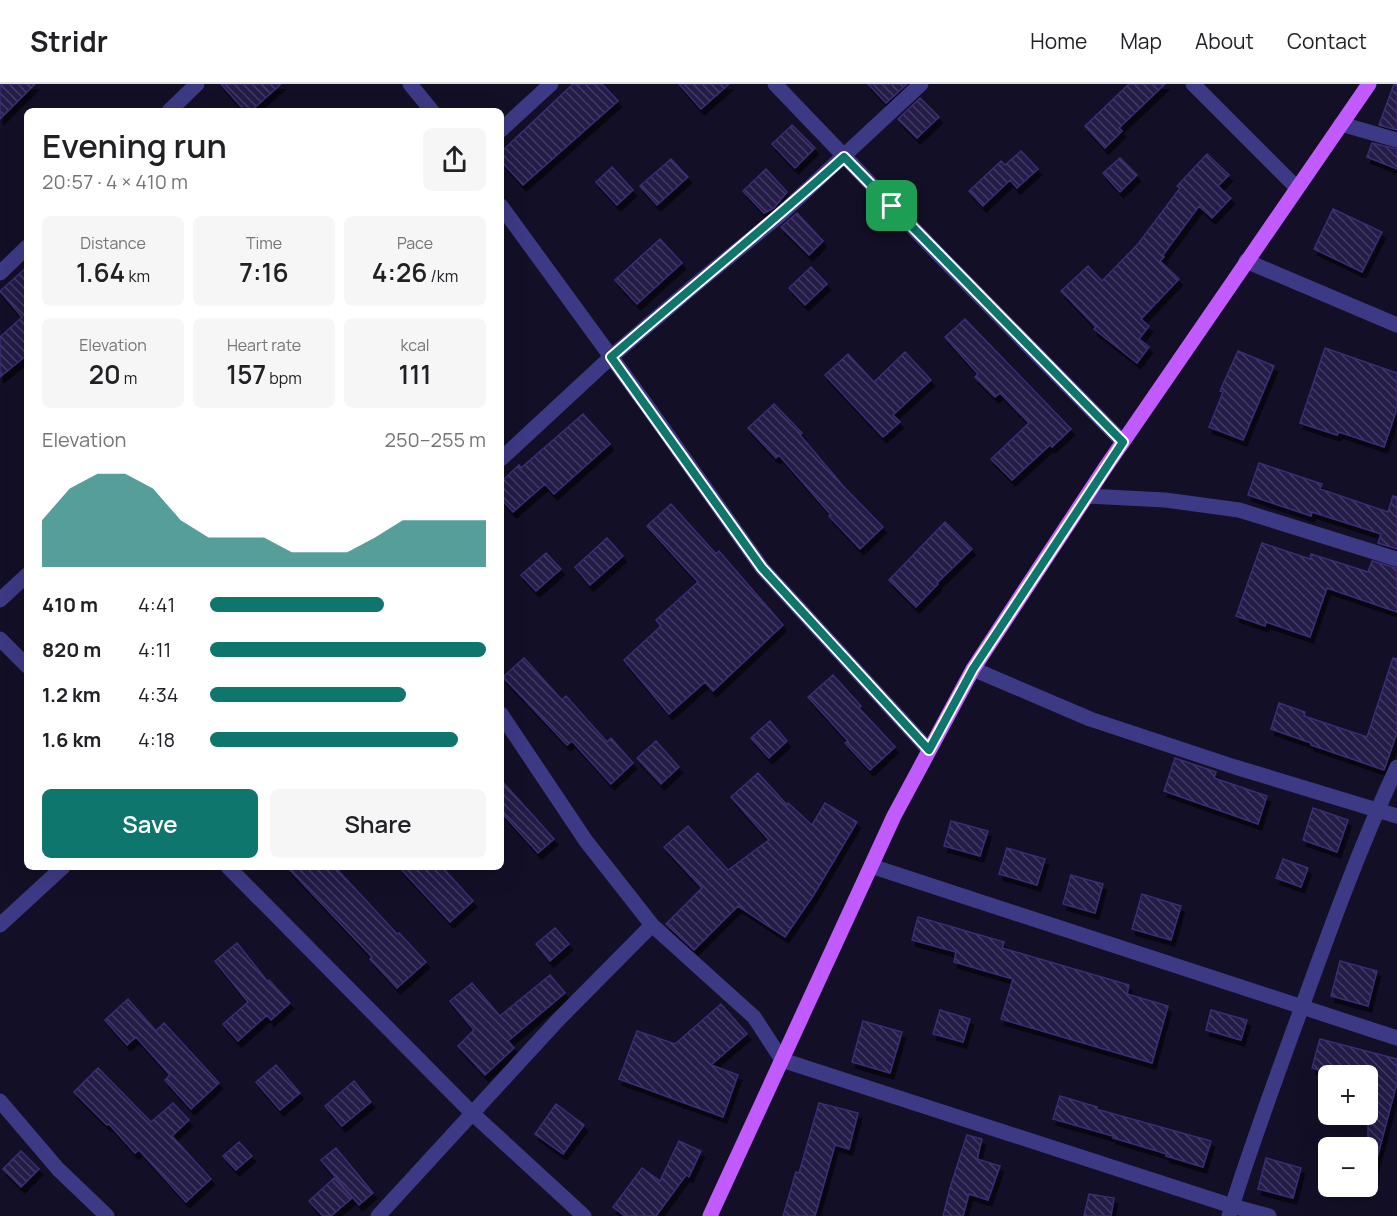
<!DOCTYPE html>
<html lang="en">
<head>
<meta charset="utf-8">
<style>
	body { margin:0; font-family:Manrope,sans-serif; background:#f6f6f6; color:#202124; height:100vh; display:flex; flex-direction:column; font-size:22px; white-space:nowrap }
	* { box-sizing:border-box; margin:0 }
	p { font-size:20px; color:#757577 }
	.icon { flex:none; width:33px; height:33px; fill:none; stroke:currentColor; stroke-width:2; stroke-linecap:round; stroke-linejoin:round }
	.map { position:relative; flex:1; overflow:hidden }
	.drawer { position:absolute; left:24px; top:24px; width:480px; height:762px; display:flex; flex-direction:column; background:#fff; border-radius:9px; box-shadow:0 6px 24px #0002 }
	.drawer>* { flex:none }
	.buttons { position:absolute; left:1318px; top:981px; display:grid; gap:12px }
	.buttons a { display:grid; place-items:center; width:60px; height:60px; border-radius:9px; background:#fff; box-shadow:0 6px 24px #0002; font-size:30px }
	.pin { position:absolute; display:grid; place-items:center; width:51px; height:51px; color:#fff; margin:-26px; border-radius:12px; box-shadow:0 3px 9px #0006 }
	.round { display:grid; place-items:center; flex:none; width:63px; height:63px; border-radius:9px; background:#f6f6f6 }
	.overview { display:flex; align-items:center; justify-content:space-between; height:102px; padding:0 18px }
	h1 { font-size:33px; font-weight:600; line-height:45px }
	.metrics { display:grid; grid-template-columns:repeat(3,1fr); gap:9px; height:102px; padding:6px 18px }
	.metrics div { display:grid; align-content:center; border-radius:9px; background:#f6f6f6; text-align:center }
	.metrics b { font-size:26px; font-weight:600 }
	.metrics small { font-size:16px; font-weight:400 }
	.metrics p { font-size:16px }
	.chart { height:168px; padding:12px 18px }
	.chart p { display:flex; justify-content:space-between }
	.chart svg { width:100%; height:108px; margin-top:6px; fill:#0f766e; opacity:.7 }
	.primary-button { display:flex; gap:12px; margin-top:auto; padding:12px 18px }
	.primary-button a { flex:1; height:69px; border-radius:9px; background:#0f766e; color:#fff; font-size:24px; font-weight:600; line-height:69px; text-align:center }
	.primary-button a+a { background:#f6f6f6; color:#202124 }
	ul { padding:0 18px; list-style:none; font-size:20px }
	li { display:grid; grid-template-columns:96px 72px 1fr; align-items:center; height:45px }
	li i { height:15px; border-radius:8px; background:#0f766e }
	header { display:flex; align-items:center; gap:36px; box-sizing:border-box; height:84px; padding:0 30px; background:#fff; border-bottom:2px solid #e0e0e0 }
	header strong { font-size:28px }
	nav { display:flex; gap:33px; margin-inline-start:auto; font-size:21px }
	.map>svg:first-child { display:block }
	.building { fill:url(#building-back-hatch); stroke:#3b2d73; stroke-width:1.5; filter:url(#shadow) }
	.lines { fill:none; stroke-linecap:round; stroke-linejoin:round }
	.minor { stroke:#3d3a85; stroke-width:15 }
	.major { stroke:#c25bff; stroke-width:15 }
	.route-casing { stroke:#fff; stroke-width:12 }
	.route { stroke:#0f766e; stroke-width:8 }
</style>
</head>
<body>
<header>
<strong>Stridr</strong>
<nav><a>Home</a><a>Map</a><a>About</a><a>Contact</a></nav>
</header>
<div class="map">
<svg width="1397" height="1132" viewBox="0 0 1397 1132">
	<defs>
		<pattern id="building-back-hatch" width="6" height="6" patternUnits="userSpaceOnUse" patternTransform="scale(1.5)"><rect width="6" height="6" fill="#241b47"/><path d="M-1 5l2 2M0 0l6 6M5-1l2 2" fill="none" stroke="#433b63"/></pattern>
		<filter id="shadow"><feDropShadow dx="3.5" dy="6" stdDeviation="0" flood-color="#0009"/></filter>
	</defs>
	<rect width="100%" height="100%" fill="#130f26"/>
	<path class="building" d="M 0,0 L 35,0 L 0,35 Z
		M 221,0 L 281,0 L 251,27 L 245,27 Z
		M 573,0 L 602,0 L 618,17 L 523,101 L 501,77 L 501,68 Z
		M 679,0 L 729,0 L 701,25 Z
		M 868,0 L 907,0 L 886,19 Z
		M 1129,0 L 1165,0 L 1119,44 L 1122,47 L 1105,64 L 1085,42 Z
		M 1394,0 L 1397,0 L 1397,46 L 1379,41 Z
		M 920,14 L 939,33 L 917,54 L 898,35 Z
		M 792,41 L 815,64 L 795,84 L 772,60 Z
		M 1372,59 L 1397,65 L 1397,85 L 1367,73 Z
		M 1021,67 L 1038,85 L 1017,104 L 1010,96 L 983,122 L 969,107 L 1001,77 L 1005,81 Z
		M 1207,70 L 1229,91 L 1218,102 L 1231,114 L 1212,134 L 1199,122 L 1163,171 L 1164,173 L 1160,177 L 1179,195 L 1141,235 L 1149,242 L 1139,255 L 1149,263 L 1137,279 L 1094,245 L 1096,243 L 1061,207 L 1088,182 L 1102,197 L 1138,160 L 1180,104 L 1177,102 Z
		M 1120,74 L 1137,91 L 1120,108 L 1103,89 Z
		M 671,75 L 688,93 L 657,121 L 640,102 Z
		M 612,83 L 633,106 L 617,121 L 596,98 Z
		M 766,85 L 787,108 L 774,124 L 764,129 L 743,107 Z
		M 1333,125 L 1382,148 L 1362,188 L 1314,165 Z
		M 797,129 L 823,157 L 809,171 L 781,143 Z
		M 660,155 L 682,179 L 637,220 L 615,196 Z
		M 27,183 L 27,271 L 0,293 L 0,253 L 22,233 L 0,207 Z
		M 811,183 L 827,200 L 805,221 L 789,204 Z
		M 965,235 L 1071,345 L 1052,363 L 1050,361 L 1012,396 L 991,375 L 1029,339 L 1000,309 L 995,313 L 975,293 L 978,290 L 945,253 Z
		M 1325,264 L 1397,289 L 1397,325 L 1384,363 L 1339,348 L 1337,351 L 1300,339 Z
		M 1238,267 L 1274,282 L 1243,356 L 1209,343 L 1223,308 L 1220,307 Z
		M 905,268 L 931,296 L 893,331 L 900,338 L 883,353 L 825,291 L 848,270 L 874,298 Z
		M 774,320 L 802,349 L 800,351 L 844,403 L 883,443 L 860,465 L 829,432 L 831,431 L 779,371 L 776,374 L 748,344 Z
		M 583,330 L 610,360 L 554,410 L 545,400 L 513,428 L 501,415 L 501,398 L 519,381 L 521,384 Z
		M 1259,379 L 1322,400 L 1320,405 L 1388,428 L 1393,412 L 1397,413 L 1397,465 L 1378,459 L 1381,450 L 1312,428 L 1311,432 L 1248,411 Z
		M 671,420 L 716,470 L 719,467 L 783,541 L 713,607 L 705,598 L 669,630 L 624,576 L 661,542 L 656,536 L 698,498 L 647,442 Z
		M 945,438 L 972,465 L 937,499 L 938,500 L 916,523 L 889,496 Z
		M 607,454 L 623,472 L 590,501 L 575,483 Z
		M 1262,459 L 1310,475 L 1311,470 L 1368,488 L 1372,477 L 1397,484 L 1397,528 L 1327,504 L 1310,553 L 1266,538 L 1265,542 L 1236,532 Z
		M 546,469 L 561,485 L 536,507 L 521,491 Z
		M 524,574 L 562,616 L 566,612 L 607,658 L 611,654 L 633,679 L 611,700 L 572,657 L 567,661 L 503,593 Z
		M 1393,574 L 1397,575 L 1397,649 L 1384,686 L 1311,661 L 1311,659 L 1271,645 L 1279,619 L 1305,628 L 1304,632 L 1367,653 Z
		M 833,591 L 861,622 L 859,624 L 895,663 L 870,686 L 845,659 L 848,657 L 808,613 Z
		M 770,637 L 787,657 L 769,674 L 751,654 Z
		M 656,657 L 679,683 L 661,700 L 637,674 Z
		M 1175,674 L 1216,688 L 1214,694 L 1267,712 L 1258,740 L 1164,707 Z
		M 758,689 L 787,721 L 788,719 L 812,741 L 825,719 L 857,738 L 813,812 L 785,853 L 738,822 L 694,866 L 666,840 L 702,804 L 664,763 L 688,742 L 728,786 L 769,756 L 731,713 Z
		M 501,696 L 554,755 L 538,769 L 501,728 Z
		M 1313,724 L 1348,736 L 1337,768 L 1303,756 Z
		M 951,737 L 988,747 L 980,772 L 944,762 Z
		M 1007,764 L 1045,775 L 1037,801 L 999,790 Z
		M 1283,775 L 1308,784 L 1301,803 L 1276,794 Z
		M 287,783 L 335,783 L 397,850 L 399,849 L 426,878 L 397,904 L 370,875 L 372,873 Z
		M 399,783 L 442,783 L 473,817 L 450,838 Z
		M 1071,791 L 1103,800 L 1095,829 L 1063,820 Z
		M 1142,810 L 1181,822 L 1171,856 L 1132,845 Z
		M 918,833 L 1004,858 L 1002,864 L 1129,901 L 1127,910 L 1168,922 L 1152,979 L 1001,935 L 1013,895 L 954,878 L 956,868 L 912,856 Z
		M 555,844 L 569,860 L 550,877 L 536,860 Z
		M 237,859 L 268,898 L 269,896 L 290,919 L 271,936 L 267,931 L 238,957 L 223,940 L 248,918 L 215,877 Z
		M 1340,877 L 1377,887 L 1368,922 L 1331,912 Z
		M 550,891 L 565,909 L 508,957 L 514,964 L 485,991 L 458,962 L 474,946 L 450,917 L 472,899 L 500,932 Z
		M 128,915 L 156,947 L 164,939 L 219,999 L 191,1025 L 165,996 L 170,991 L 136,953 L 127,961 L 105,936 Z
		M 721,920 L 747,950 L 711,981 L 738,991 L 723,1033 L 619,995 L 637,947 L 675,960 Z
		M 940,926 L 970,935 L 963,958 L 933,950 Z
		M 1211,926 L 1247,936 L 1241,956 L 1206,946 Z
		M 863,937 L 902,948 L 890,989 L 852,978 Z
		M 1320,955 L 1397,975 L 1397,999 L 1375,1082 L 1368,1081 L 1368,992 L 1340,992 L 1312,984 Z
		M 276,981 L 300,1009 L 280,1026 L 256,998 Z
		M 98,984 L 151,1038 L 173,1019 L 189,1036 L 172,1052 L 211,1095 L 186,1118 L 139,1066 L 135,1069 L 109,1040 L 107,1041 L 74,1008 Z
		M 354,997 L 371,1018 L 342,1042 L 325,1022 Z
		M 1060,1012 L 1097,1023 L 1096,1025 L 1211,1057 L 1203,1083 L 1166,1072 L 1167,1070 L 1113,1054 L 1113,1052 L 1053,1035 Z
		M 819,1019 L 858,1029 L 849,1065 L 835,1061 L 815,1132 L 783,1132 L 796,1088 L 799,1089 Z
		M 556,1020 L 584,1041 L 563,1070 L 535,1050 Z
		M 967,1051 L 982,1055 L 977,1075 L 1000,1082 L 988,1116 L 969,1110 L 963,1132 L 943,1132 L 950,1104 Z
		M 679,1057 L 701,1067 L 689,1093 L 686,1091 L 656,1132 L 625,1132 L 613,1123 L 642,1084 L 660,1097 Z
		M 239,1058 L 252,1072 L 236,1086 L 223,1072 Z
		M 336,1064 L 373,1109 L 359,1121 L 321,1076 Z
		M 21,1067 L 39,1085 L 21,1103 L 3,1085 Z
		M 1266,1074 L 1301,1084 L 1293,1114 L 1258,1105 Z
		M 334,1094 L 352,1114 L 331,1132 L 323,1132 L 309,1117 Z
		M 1089,1110 L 1114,1114 L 1111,1132 L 1084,1132 Z"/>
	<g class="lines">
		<path class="minor" d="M 410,0 L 432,27
			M 775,0 L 939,171 L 1123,358
			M 1193,0 L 1297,104
			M 169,27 L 197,0
			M 1341,40 L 1397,56
			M 501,46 L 551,0
			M 501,122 L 647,322 L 762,484 L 929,666
			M 1246,177 L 1397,241
			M 0,189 L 27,163
			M 501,375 L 611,273 L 695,201 L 780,131 L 921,0
			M 1087,412 L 1165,416 L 1239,426 L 1397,475
			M 0,516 L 27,491
			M 0,555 L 27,582
			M 973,585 L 1090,635 L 1235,683 L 1397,732
			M 501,630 L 586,757 L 652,841 L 754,933 L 782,976 L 1232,1122 L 1269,1132
			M 871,782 L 1397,954
			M 228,783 L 473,1030 L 584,1132
			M 0,841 L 63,783
			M 0,1017 L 58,1085 L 107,1132
			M 378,1132 L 558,936 L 652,841
			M 1229,1132 C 1251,1061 1277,991 1303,920 C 1332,840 1361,760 1397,683"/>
		<path class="major" d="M 710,1132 L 894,732 L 973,585 L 1105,384 L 1369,0"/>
	</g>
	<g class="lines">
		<defs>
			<path id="route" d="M 844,73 L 1123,358 L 973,585 L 929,666 L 762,484 L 611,273 C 688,206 768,142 844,73 Z"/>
		</defs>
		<use href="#route" class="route-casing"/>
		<use href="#route" class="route"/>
	</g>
</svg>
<div class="buttons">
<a>+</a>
<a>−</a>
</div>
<div class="pin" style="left:892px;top:122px;background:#1e9e55"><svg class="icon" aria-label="arrive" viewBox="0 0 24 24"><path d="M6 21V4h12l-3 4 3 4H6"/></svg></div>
<section class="drawer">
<div class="overview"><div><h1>Evening run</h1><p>20:57 · 4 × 410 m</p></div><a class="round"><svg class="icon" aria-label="share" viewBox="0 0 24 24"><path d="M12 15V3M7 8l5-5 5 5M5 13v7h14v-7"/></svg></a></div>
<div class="metrics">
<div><p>Distance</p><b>1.64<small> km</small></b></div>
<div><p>Time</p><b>7:16</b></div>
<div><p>Pace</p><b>4:26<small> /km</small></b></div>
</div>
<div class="metrics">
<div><p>Elevation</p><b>20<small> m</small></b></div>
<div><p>Heart rate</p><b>157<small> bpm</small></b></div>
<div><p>kcal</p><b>111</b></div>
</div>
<div class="chart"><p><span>Elevation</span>250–255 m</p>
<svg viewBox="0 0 160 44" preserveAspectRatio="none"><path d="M0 44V25L10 12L20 6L30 6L40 12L50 25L60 32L70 32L80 32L90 38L100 38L110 38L120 32L130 25L140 25L150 25L160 25V44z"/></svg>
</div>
<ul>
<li><b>410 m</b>4:41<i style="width:63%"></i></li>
<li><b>820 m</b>4:11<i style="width:100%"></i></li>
<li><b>1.2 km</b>4:34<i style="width:71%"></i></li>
<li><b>1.6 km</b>4:18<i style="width:90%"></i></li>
</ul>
<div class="primary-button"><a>Save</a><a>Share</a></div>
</section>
</div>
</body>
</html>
